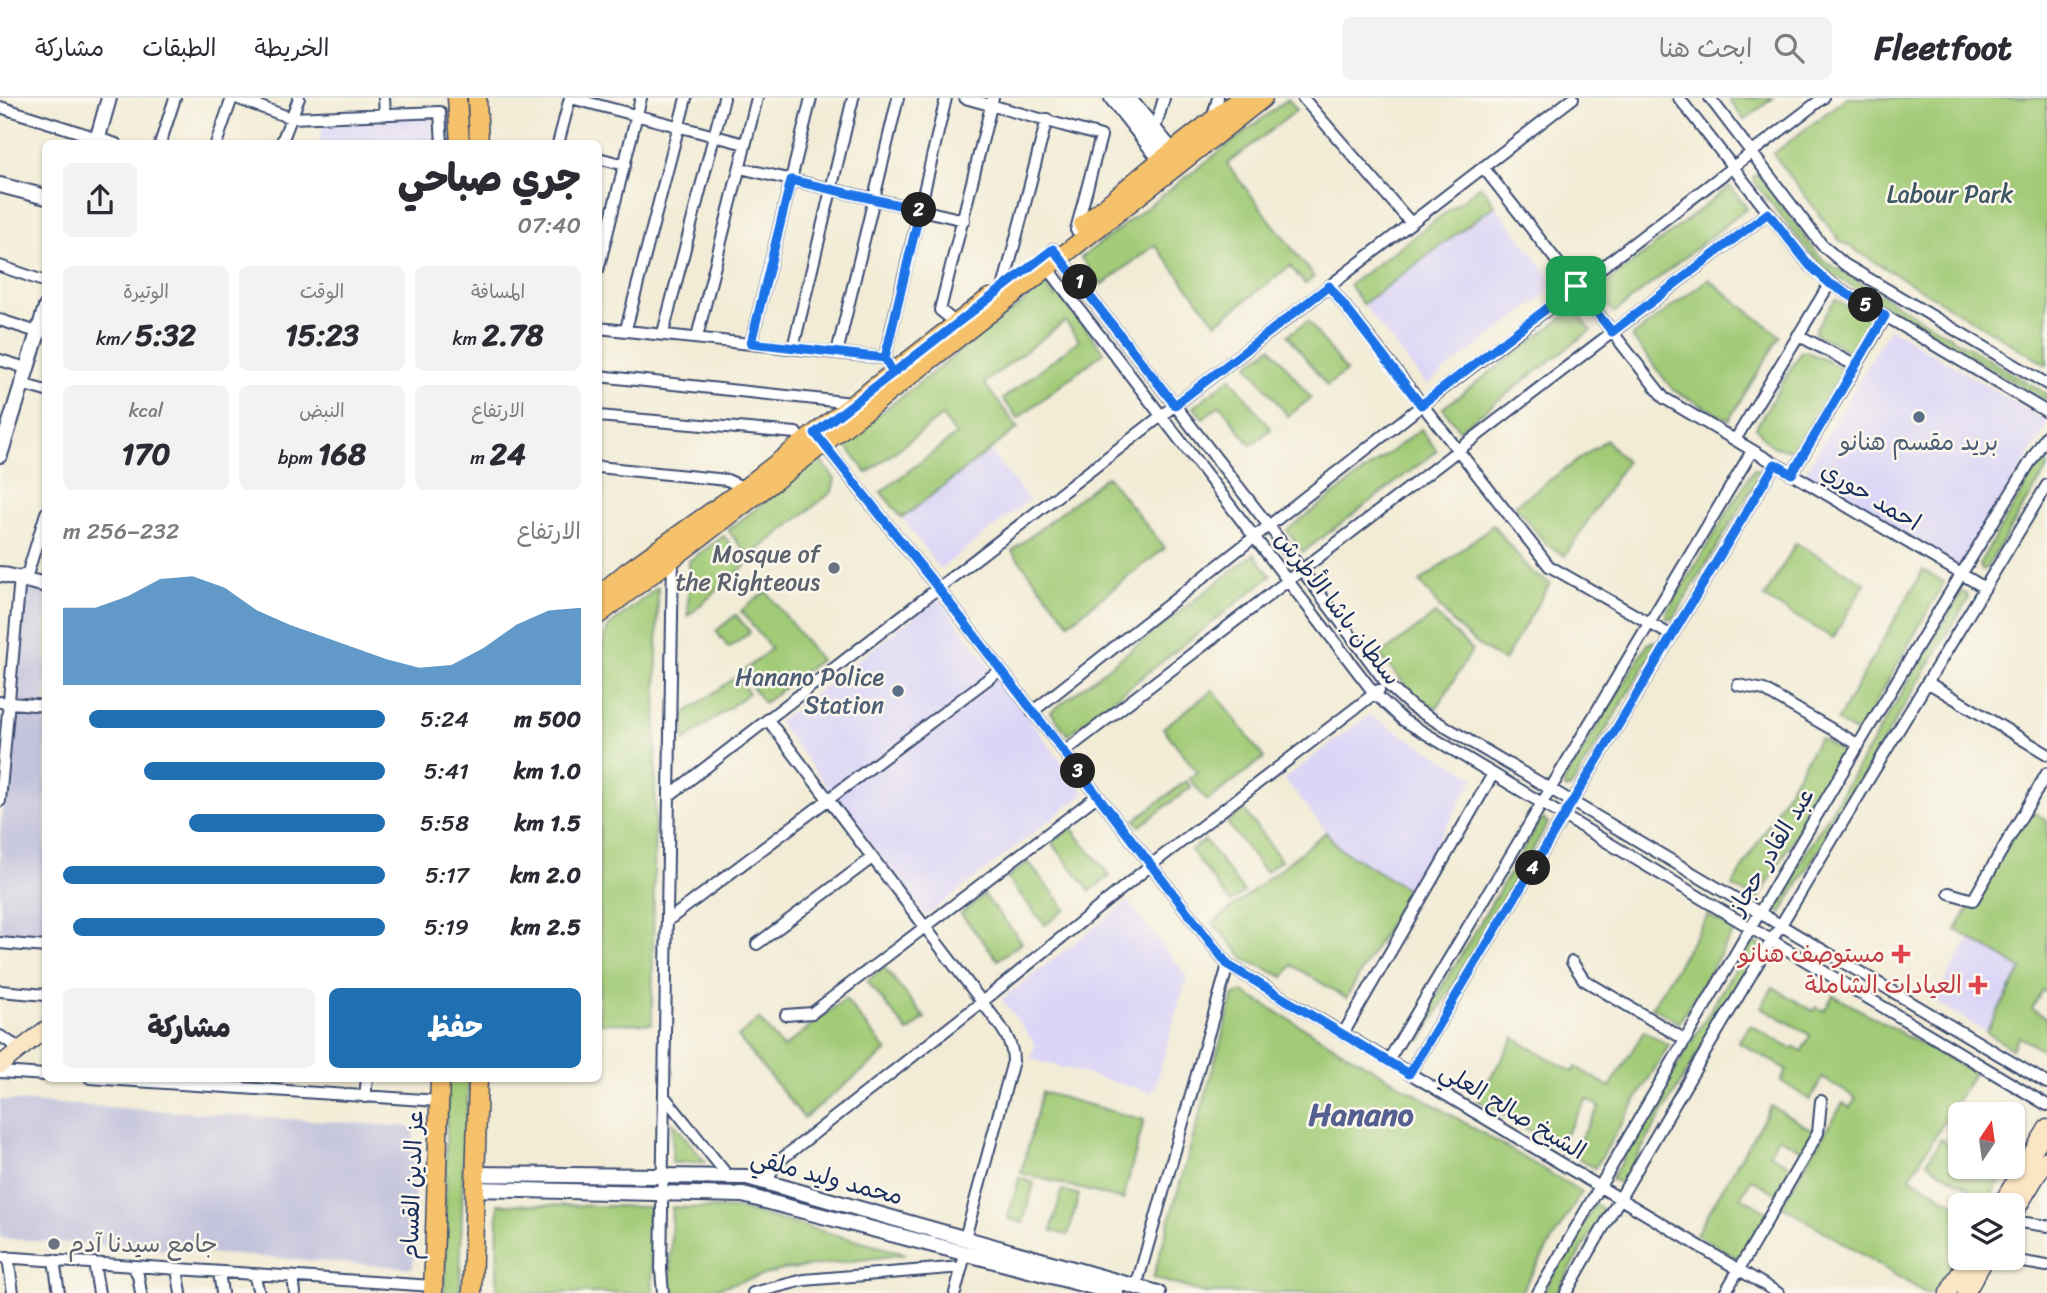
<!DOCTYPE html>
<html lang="ar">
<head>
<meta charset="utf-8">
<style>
	body { margin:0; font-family:Sriracha,"Playpen Sans Arabic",sans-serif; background:#f2f2f3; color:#2b2b33; direction:rtl; height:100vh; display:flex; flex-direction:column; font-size:26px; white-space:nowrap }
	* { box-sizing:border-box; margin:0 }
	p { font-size:23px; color:#7c7c81 }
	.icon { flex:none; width:38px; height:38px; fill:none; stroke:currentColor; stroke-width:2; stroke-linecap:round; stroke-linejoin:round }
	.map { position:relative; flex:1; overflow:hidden; direction:ltr }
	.panel { position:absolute; left:42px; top:42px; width:560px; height:942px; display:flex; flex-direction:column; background:#fff; border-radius:10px; box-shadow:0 2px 5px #0004; direction:rtl }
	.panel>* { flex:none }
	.needle { width:46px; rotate:13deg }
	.fabs { position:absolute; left:1948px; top:1004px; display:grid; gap:14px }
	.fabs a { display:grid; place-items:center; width:77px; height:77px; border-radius:10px; background:#fff; box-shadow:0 2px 5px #0004; font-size:35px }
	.pin { position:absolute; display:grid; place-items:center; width:60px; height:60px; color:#fff; margin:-30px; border-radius:14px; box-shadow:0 4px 10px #0006 }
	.km { position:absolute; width:35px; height:35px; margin:-18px; border-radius:50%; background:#222; color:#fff; font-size:19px; line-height:35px; text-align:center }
	.round { display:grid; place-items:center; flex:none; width:74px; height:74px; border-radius:10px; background:#f2f2f3 }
	.summary { display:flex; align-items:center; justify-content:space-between; height:119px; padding:0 21px }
	h1 { font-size:38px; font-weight:800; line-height:52px }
	.metrics { display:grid; grid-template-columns:repeat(3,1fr); gap:10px; height:119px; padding:7px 21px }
	.metrics div { display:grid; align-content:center; border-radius:10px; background:#f2f2f3; text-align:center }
	.metrics b { font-size:30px; font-weight:800 }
	.metrics small { font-size:19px; font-weight:400 }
	.metrics p { font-size:19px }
	.chart { height:196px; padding:14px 21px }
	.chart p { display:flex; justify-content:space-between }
	.chart svg { width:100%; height:126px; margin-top:7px; fill:#1f6fb2; opacity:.7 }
	.action { display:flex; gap:14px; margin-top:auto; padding:14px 21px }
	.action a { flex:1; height:80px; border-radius:10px; background:#1f6fb2; color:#fff; font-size:28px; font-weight:800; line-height:80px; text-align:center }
	.action a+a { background:#f2f2f3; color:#2b2b33 }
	ul { padding:0 21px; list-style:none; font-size:23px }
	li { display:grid; grid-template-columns:112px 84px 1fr; align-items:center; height:52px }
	li i { height:18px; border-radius:9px; background:#1f6fb2 }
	header { display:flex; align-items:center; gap:42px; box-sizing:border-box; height:98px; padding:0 35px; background:#fff; border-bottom:2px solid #e1e1e2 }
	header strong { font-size:33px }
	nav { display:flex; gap:38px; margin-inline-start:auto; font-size:24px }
	.search { width:490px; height:63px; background:#f2f2f3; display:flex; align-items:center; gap:18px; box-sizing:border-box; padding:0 24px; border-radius:10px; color:#7c7c81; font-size:26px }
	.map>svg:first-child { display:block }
	.built { fill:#dcd6f6 }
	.industrial { fill:#c2c2dc }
	.green { fill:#a2cb77; stroke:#5e7d6a; stroke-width:2 }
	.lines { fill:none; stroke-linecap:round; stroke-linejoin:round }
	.minor-casing { stroke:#3b4b70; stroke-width:14 }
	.tertiary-casing { stroke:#3b4b70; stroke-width:18 }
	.secondary-casing { stroke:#3b4b70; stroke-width:19 }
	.primary-casing { stroke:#3b4b70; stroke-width:21 }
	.trunk-casing { stroke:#3b4b70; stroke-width:21 }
	.minor { stroke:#fff; stroke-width:10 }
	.tertiary { stroke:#fff; stroke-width:14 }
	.secondary { stroke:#fbe6c4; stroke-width:16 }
	.primary { stroke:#f5c16b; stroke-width:18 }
	.trunk { stroke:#f5c16b; stroke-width:18 }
	.route-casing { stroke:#fff; stroke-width:14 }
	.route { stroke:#1a73e8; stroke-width:9 }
	.service-dot { fill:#5c6f8a; stroke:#fbf7ec; stroke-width:2.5 }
	.worship-dot { fill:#6b7280; stroke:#fbf7ec; stroke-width:2.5 }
	.health-dot { fill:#e0444e; stroke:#fbf7ec; stroke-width:2.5 }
	.labels { text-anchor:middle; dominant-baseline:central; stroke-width:5; stroke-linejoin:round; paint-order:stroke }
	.park-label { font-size:24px; fill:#3d5664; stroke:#fbf7ec }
	.service-label { font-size:24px; fill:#4e5e75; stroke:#fbf7ec }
	.street-label { font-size:24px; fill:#1b2f5e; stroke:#fbf7ec }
	.worship-label { font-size:24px; fill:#5b616d; stroke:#fbf7ec; text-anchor:end }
	.health-label { font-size:24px; fill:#be3a42; stroke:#fbf7ec; text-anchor:end }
	.district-label { font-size:32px; font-weight:bold; fill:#555f90; stroke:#fbf7ec }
</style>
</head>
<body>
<header>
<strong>Fleetfoot</strong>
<div class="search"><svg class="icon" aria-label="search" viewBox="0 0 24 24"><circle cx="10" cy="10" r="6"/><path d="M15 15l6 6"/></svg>ابحث هنا</div>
<nav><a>الخريطة</a><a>الطبقات</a><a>مشاركة</a></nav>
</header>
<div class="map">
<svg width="2047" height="1195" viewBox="0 0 2047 1195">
	<rect width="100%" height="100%" fill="#fbf7ec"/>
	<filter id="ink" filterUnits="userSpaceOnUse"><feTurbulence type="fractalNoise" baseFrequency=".0143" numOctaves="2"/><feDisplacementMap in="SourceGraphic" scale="14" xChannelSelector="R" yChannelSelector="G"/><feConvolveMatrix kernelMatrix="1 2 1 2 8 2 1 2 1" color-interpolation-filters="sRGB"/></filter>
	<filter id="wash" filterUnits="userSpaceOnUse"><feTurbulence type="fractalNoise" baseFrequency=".00686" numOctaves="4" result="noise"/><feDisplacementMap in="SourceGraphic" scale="28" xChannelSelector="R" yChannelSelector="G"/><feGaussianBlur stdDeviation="1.57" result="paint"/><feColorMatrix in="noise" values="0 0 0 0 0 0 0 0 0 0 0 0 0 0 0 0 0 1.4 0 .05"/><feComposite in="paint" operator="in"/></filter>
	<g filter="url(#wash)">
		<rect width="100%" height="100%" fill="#f2ecd6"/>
		<path class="built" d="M 433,18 L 434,45 L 319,46 L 323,25 Z
			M 1495,107 L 1557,188 L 1426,287 L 1363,206 Z
			M 1890,230 L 2047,324 L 2047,328 L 1960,469 L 1804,376 Z
			M 989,352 L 1029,402 L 940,471 L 902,420 Z
			M 938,500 L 1085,695 L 926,818 L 778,624 Z
			M 1369,617 L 1475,679 L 1409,792 L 1340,751 L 1284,681 Z
			M 1128,803 L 1187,879 L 1153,995 L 1031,961 L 1035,946 L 1002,901 Z
			M 1970,840 L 2022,871 L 1986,934 L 1933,902 Z"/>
		<path class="industrial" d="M 22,485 L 45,492 L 45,846 L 0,842 L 0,734 Z
			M 0,1002 L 413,1029 L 415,1134 L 413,1170 L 0,1140 Z"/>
		<path class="green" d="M 1735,0 L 1773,0 L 1744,22 L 1730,3 Z
			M 1846,0 L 2047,0 L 2047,267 L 1840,143 L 1773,56 Z
			M 1288,1 L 1297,12 L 1227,66 L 1314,179 L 1305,186 L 1290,168 L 1216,225 L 1155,147 L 1102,187 L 1081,160 Z
			M 1754,77 L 1759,78 L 1820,159 L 1829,166 L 2046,296 L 2046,301 L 2043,301 L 1830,175 L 1809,154 L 1753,82 Z
			M 1481,88 L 1495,107 L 1363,206 L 1349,187 Z
			M 1730,88 L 1747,110 L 1614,215 L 1597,193 Z
			M 1708,181 L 1780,238 L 1729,322 L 1673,292 L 1632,239 Z
			M 1046,187 L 1055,199 L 1059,196 L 1104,254 L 1018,320 L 1003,301 L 1079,242 L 1065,223 L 984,285 L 1018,330 L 902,420 L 881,394 L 956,337 L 942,318 L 867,375 L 843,344 Z
			M 1835,201 L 1870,222 L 1853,255 L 1815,236 L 1815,232 Z
			M 1574,211 L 1591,232 L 1459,332 L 1443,310 Z
			M 1308,223 L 1346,273 L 1327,288 L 1288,237 Z
			M 1271,249 L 1311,300 L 1288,318 L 1248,267 Z
			M 1806,253 L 1841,270 L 1842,274 L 1797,351 C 1774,352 1768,348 1756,329 L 1801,254 Z
			M 1231,280 L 1271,331 L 1251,347 L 1220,307 L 1203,320 L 1193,309 Z
			M 1421,331 L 1437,353 L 1303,454 L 1287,432 Z
			M 1606,342 L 1626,364 L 1565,458 L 1546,446 L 1515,407 Z
			M 2047,352 L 2047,371 L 1986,470 L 1982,472 L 1979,466 Z
			M 820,362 L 835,381 L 832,394 L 749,459 L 728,432 Z
			M 1754,371 L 1758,372 L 1760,377 L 1673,521 L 1667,521 L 1666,516 Z
			M 1107,378 L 1165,450 L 1069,525 L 1012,453 Z
			M 1493,427 L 1531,474 L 1550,485 L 1504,563 C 1464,541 1447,520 1420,484 Z
			M 724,438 L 746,467 L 688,518 L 689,463 Z
			M 1796,445 L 1865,485 L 1833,540 L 1764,500 Z
			M 1254,456 L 1271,478 L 1068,637 L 1051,614 Z
			M 1923,472 L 1944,484 L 1858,636 L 1837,623 Z
			M 658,489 L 652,926 L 599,925 L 599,555 L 609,528 Z
			M 766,493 L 820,562 L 764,605 L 741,575 L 771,551 L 741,513 Z
			M 1962,494 L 1967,496 L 1968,501 L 1781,815 L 1773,810 Z
			M 1435,516 L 1472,552 L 1437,610 L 1415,598 L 1380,558 Z
			M 736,517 L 750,534 L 729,550 L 716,533 Z
			M 1653,543 L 1656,546 L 1656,549 L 1571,689 L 1567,691 L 1564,689 L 1564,684 L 1648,546 Z
			M 736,579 L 749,595 L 684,643 L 684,616 Z
			M 1213,592 L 1264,660 L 1207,703 L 1189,680 L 1197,674 L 1163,630 Z
			M 1819,640 L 1843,654 L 1758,802 L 1732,788 Z
			M 1186,683 L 1191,689 L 1140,728 L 1135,722 Z
			M 2026,710 L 2047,722 L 2047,895 L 2042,892 L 2032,911 L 2047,920 L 2047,954 L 2019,939 L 2012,951 L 1986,934 L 2022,871 L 1956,832 Z
			M 1244,712 L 1281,762 L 1265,774 L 1227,725 Z
			M 1544,721 L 1548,725 L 1421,942 L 1414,943 L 1413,938 L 1541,722 Z
			M 1071,730 L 1110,778 L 1090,793 L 1052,745 Z
			M 1326,734 L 1340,751 L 1409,792 L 1346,900 L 1292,867 L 1284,879 L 1246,862 L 1213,825 Z
			M 1205,742 L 1244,794 L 1230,804 L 1191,752 Z
			M 1028,764 L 1066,811 L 1045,827 L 1007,780 Z
			M 984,797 L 1022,844 L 998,862 L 961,816 Z
			M 1708,817 L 1734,833 L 1679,925 L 1652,909 Z
			M 1751,843 L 1761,848 L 1621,1086 L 1611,1081 Z
			M 884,869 L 925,920 L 908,934 L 867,883 Z
			M 1773,889 L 1813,913 L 1817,909 L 1824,913 L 1833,897 L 1974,975 L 1910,1079 L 1960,1109 L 1960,1152 L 1933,1195 L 1925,1195 L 1781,1107 L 1843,1005 L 1850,1010 L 1856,1000 L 1822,980 L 1810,1002 L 1781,983 L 1787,972 L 1738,944 L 1750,927 L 1790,950 L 1795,949 L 1802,953 L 1810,937 L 1761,909 Z
			M 1243,894 L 1582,1094 L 1520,1195 L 1205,1195 L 1153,1180 L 1234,897 Z
			M 845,901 L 887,953 L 804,1020 L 738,939 L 759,921 L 783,950 Z
			M 1644,933 L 1669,947 L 1595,1070 L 1571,1056 L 1599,1009 L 1587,1001 L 1558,1049 L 1477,1002 L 1514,940 L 1573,974 L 1576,969 L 1610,989 Z
			M 447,980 L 469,980 L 463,1070 L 460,1195 L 444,1195 Z
			M 1042,994 L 1144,1022 L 1123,1102 L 1021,1075 Z
			M 1771,1008 L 1818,1035 L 1805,1054 L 1778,1039 L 1769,1055 L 1795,1071 L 1779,1097 L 1751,1081 L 1741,1099 L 1770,1116 L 1742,1163 L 1696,1136 Z
			M 673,1024 L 705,1064 L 672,1065 Z
			M 1941,1041 L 1960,1053 L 1960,1069 L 1987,1069 L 2002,1079 L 1988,1102 L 1927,1065 Z
			M 1019,1080 L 1034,1085 L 1023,1125 L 1008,1120 Z
			M 1062,1092 L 1079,1097 L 1068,1137 L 1051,1133 Z
			M 498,1106 L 649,1109 L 653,1195 L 497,1195 Z
			M 1595,1106 L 1605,1112 L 1556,1195 L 1543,1195 Z
			M 672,1109 L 740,1111 L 906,1156 L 782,1172 L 699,1195 L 674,1195 L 670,1191 Z"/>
	</g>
	<g filter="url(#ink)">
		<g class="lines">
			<defs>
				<path id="minor" d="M 236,0 L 291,20 L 440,14 L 442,46
					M 384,0 L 385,17
					M 571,0 L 745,46
					M 965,0 L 1101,38 L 1076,132
					M 1303,0 L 1411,125
					M 1679,0 L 1810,168 L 1830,185 L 2047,314
					M 1710,0 L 1822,147 L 1844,166 L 2047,286
					M 0,9 L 116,46
					M 1212,21 L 1218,0
					M 1154,34 L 1164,0
					M 160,46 L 175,0
					M 216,46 L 232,0
					M 281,46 L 299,0
					M 558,46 L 570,0
					M 598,60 L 625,67
					M 1483,69 L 1664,300 L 1985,490
					M 740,70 L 964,122
					M 1053,151 L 1269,428 L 1387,586 L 1412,609 L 2047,985
					M 1041,161 L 1374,595 L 1403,622 L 2047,1007
					M 0,168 L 46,184
					M 598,172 L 641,0
					M 1329,188 L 1549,468 L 1672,538
					M 1003,190 L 1047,21
					M 0,222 L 37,234
					M 956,225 L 940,212 L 993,0
					M 598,230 L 885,260
					M 626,231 L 686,0
					M 663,235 L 724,0
					M 1798,237 L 1856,268
					M 697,239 L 757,0
					M 751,245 L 811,0
					M 793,250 L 853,0
					M 837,255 L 898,0
					M 0,262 L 26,270
					M 887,263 L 885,260 L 888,246 L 946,0
					M 598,278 L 853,305
					M 21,286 L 46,293
					M 598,318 L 796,335 L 801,346
					M 1735,342 L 1830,185
					M 821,343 L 938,490 L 1228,867 L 1778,1195
					M 598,369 L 727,382 L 745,390
					M 1792,376 L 1886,218
					M 1927,584 L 2047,656
					M 1738,587 L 1764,592 L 1859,647
					M 0,604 L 46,608
					M 1032,614 L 1421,308 L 1823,0
					M 768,622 L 982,904 C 996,923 1013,939 1013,963 L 965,1140
					M 1064,654 L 1768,115
					M 670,697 L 1573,0
					M 0,703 L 20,479 L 28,474 L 46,415
					M 1949,795 L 1973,802 L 2047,675
					M 667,823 L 1000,572
					M 0,845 L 46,849
					M 757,846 L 872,760
					M 1572,864 L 1584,882 L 1684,941
					M 0,893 L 46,897
					M 786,917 L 812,915 L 1097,698
					M 1343,936 L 1493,676
					M 0,938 L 21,951
					M 1388,963 L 1752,353
					M 0,974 L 46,977
					M 1409,976 L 1775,366
					M 90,980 L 439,1003
					M 664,998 L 728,1078
					M 365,999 L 367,980
					M 767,1085 L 775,1066 L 982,904 L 1151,767 L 1379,592
					M 2012,1123 L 2047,1128
					M 0,1159 L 433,1188
					M 8,1159 L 13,1195
					M 1999,1160 L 2047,1168
					M 54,1162 L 59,1195
					M 94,1165 L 99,1195
					M 133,1168 L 138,1177 L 141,1195
					M 177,1171 L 181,1195
					M 219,1174 L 222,1195
					M 254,1176 L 259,1195
					M 293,1179 L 295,1195
					M 1136,1189 L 1228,867
					M 663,1195 L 661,1172 L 673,459
					M 753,1195 L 804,1182 L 962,1169
					M 955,1195 L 963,1164
					M 1538,1195 C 1705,908 1871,619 2047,337
					M 1566,1195 C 1720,922 1885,655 2047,387
					M 1725,1195 L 1818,1035 L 1821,1003"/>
				<path id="tertiary" d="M 1112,0 L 1161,62
					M 1128,0 L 1172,53
					M 96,46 L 109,0
					M 0,87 L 46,99
					M 0,357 L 46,209
					M 0,476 L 46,487
					M 474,1076 L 747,1079 L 1158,1195
					M 474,1091 L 743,1097 L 1116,1195"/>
				<path id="secondary" d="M 0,967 L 46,931
					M 2000,1108 L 2047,1030
					M 2012,1119 L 2047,1061
					M 1948,1195 L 1968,1160
					M 1966,1195 L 1986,1160"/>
				<path id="primary" d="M 1083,127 L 1150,71 L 1241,0
					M 598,498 L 628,473 L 745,390 L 989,200
					M 598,517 L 823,346 L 1263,0"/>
				<path id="trunk" d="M 457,0 L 460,46
					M 477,0 L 479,46
					M 433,1195 L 440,980
					M 472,1195 L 478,980"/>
			</defs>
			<use href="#minor" class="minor-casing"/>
			<use href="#tertiary" class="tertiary-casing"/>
			<use href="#secondary" class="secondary-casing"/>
			<use href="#primary" class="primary-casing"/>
			<use href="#trunk" class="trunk-casing"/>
			<use href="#minor" class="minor"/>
			<use href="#tertiary" class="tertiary"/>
			<use href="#secondary" class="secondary"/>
			<use href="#primary" class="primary"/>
			<use href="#trunk" class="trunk"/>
		</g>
	</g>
	<g class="lines" filter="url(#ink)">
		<defs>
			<path id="route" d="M 1576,188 L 1421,307 L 1329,188 L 1175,307 L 1053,151 L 893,275 L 885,260 L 751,245 L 791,82 L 920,112 L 885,260 L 893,275 L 815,335 L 938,490 L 1228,867 L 1409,976 L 1775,366 L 1792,376 L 1885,218 L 1829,185 L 1810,168 L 1768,115 L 1612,234 L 1576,188"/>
		</defs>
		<use href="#route" class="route-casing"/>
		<use href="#route" class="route"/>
	</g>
	<g class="service-dot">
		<circle cx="1919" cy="319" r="7"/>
		<circle cx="898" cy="593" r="7"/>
	</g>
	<g class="worship-dot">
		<circle cx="834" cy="470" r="7"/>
		<circle cx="54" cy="1146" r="7"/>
	</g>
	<g class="health-dot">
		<path d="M1897.5 845.5h7v7h7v7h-7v7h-7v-7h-7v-7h7z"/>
		<path d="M1974.5 876.5h7v7h7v7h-7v7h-7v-7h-7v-7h7z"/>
	</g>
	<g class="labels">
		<g class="park-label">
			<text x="1950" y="96">Labour Park</text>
		</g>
		<g class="service-label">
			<text x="1919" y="344">بريد مقسم هنانو</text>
			<text x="884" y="579" text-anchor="end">Hanano Police<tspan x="884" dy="28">Station</tspan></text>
		</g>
		<g class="street-label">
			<text transform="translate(1871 398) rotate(31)">احمد حوري</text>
			<text transform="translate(1338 510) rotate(52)">سلطان باشا الأطرش</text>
			<text transform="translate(1771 753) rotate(-59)">عبد القادر حجاز</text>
			<text transform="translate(1513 1013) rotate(31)">الشيخ صالح العلي</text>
			<text transform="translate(827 1079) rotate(15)">محمد وليد ملقي</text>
			<text transform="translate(412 1087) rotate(-88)">عز الدين القسام</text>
		</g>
		<g class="worship-label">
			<text x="820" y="456">Mosque of<tspan x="820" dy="28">the Righteous</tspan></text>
			<text x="68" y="1146" text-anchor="start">جامع سيدنا آدم</text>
		</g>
		<g class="health-label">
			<text x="1885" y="856">مستوصف هنانو</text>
			<text x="1962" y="887">العيادات الشاملة</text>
		</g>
		<g class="district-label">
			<text x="1361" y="1016">Hanano</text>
		</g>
	</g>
</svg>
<div class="fabs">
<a><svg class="needle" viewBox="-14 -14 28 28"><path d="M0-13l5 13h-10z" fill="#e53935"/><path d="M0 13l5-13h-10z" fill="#7c7c81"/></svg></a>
<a><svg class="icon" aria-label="layers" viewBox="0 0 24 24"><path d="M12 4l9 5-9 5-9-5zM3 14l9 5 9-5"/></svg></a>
</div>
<div class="pin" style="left:1576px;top:188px;background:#1e9e55"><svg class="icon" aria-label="arrive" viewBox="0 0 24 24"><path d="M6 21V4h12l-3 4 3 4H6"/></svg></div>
<b class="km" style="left:1080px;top:184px">1</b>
<b class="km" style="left:919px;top:112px">2</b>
<b class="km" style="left:1078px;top:673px">3</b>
<b class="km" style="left:1533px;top:770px">4</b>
<b class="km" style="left:1866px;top:207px">5</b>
<section class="panel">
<div class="summary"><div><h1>جري صباحي</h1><p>07:40</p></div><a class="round"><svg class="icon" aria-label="share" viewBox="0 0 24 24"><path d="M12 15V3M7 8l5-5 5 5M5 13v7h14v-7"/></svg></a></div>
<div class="metrics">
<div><p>المسافة</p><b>2.78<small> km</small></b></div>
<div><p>الوقت</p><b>15:23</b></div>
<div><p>الوتيرة</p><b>5:32<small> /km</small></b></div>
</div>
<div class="metrics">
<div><p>الارتفاع</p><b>24<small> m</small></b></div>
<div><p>النبض</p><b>168<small> bpm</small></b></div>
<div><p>kcal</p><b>170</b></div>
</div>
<div class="chart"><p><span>الارتفاع</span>232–256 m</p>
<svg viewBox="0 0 160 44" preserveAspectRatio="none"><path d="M0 44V17L10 17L20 13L30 7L40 6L50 10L60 18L70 23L80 27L90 31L100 35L110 38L120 37L130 31L140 23L150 18L160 17V44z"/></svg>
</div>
<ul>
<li><b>500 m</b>5:24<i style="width:92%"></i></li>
<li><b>1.0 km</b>5:41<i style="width:75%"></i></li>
<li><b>1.5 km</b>5:58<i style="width:61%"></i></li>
<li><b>2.0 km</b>5:17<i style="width:100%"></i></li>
<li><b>2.5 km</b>5:19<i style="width:97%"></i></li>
</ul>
<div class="action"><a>حفظ</a><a>مشاركة</a></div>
</section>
</div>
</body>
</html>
